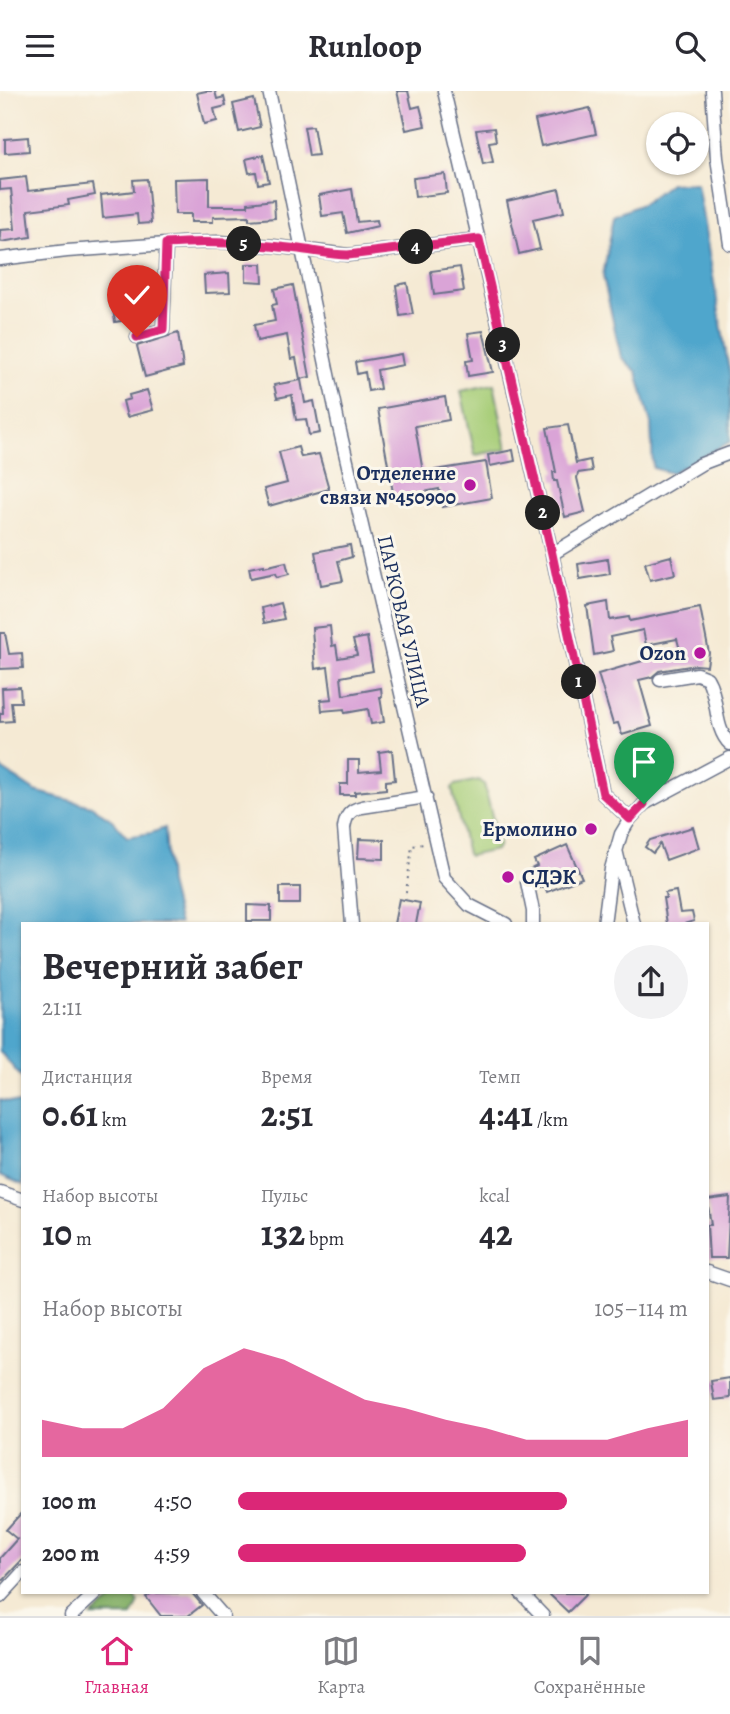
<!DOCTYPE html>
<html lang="ru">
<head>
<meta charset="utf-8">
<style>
	body { margin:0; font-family:Alegreya,serif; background:#f2f2f3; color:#2b2b33; height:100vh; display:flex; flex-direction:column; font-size:26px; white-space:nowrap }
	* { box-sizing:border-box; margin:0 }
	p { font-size:23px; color:#7c7c81 }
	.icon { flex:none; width:38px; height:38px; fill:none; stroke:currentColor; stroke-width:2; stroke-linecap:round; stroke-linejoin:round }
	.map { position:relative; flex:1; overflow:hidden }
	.drawer { position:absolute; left:21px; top:831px; width:688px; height:672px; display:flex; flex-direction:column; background:#fff; border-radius:0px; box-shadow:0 2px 5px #0004 }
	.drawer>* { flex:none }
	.controls { position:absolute; left:646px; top:21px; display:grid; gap:14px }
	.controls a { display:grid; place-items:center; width:63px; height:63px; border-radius:50%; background:#fff; box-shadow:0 2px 5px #0004; font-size:35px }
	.pin { position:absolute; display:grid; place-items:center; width:60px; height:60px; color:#fff; margin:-72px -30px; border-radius:50% 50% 50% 0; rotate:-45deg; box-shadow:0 0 7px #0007 }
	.pin .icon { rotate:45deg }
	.km { position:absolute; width:35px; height:35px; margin:-18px; border-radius:50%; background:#222; color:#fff; font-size:19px; line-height:35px; text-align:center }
	.round { display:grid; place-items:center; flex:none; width:74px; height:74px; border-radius:37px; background:#f2f2f3 }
	.overview { display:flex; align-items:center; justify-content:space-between; height:119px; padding:0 21px }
	h1 { font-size:38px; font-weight:600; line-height:52px }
	.stats { display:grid; grid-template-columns:repeat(3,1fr); gap:10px; height:119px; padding:7px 21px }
	.stats div { display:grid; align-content:center }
	.stats b { font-size:35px; font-weight:600 }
	.stats small { font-size:19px; font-weight:400 }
	.stats p { font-size:19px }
	.chart { height:196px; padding:14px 21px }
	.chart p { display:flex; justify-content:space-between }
	.chart svg { width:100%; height:126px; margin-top:7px; fill:#db2777; opacity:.7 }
	ul { padding:0 21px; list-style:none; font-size:23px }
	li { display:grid; grid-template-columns:112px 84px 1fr; align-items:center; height:52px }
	li i { height:18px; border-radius:9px; background:#db2777 }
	header { display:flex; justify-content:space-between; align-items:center; height:91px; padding:0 21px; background:#fff; font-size:32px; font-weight:600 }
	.tabs { display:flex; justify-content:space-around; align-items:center; height:98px; border-top:2px solid #e1e1e2; background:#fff; font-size:19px; color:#7c7c81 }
	.tabs a { display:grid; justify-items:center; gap:4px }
	.tabs .current { color:#db2777 }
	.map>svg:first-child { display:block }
	.green { fill:#a8ce79; stroke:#627e6c; stroke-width:2 }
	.forest { fill:#86b169; stroke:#507064; stroke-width:2 }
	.water { fill:#4fa6cc; stroke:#356a95; stroke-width:2 }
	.building { fill:#daa4d7 }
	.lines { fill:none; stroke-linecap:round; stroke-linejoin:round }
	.minor-casing { stroke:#677087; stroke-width:15 }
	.path { stroke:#677087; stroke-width:2; stroke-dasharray:2 5; stroke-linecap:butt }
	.minor { stroke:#fff; stroke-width:12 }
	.route-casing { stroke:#fff; stroke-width:14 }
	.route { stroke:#db2777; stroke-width:9 }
	.poi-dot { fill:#b5179e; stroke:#fbf7ec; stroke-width:2.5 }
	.labels { text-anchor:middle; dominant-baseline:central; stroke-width:6; stroke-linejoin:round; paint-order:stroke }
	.poi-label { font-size:21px; font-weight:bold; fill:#1b2f5e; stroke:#fbf7ec; text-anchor:end }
	.street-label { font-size:21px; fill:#1b2f5e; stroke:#fbf7ec }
</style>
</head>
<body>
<header><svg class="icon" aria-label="menu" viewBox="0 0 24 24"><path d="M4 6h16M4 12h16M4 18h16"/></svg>Runloop<svg class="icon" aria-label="search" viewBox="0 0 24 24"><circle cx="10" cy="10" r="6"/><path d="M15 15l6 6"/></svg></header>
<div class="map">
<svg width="730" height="1525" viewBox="0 0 730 1525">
	<rect width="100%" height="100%" fill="#fbf7ec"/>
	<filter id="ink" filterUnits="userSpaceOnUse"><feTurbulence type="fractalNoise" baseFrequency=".0143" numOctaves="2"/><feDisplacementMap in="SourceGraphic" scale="14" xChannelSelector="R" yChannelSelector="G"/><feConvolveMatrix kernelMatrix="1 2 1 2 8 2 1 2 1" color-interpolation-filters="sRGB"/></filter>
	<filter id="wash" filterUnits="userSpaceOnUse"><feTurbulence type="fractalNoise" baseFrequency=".00686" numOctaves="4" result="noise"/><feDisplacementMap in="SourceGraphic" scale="28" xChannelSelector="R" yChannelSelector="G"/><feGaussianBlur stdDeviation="1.57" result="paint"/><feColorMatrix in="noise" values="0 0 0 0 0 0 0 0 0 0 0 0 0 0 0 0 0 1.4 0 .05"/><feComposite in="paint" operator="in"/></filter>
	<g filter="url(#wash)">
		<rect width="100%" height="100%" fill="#f5ead4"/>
		<path class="green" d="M 494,293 L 507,358 L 475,364 L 461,300 Z
			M 479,689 L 484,693 L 499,753 L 496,759 L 469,765 L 467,763 L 452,697 L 455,694 Z"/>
		<path class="forest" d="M 121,1502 L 133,1502 L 139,1511 L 132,1525 L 92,1525 Z"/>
		<path class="water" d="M 670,92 L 697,92 L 730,285 L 730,351 L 671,382 L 653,377 L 651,333 L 637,281 L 621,266 L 603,185 L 614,125 L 644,112 Z
			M 0,677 L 35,700 L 91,715 L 112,729 L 127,746 L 151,742 L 165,737 L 169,793 L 179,833 L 23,833 L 23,988 L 0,961 Z
			M 0,1009 L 23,1013 L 23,1094 L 0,1084 Z"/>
		<g id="blocks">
			<path class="building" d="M 206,0 L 215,0 L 217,8 L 224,6 L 226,15 L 214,18 L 217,30 L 204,33 L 197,2 Z
				M 397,0 L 408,0 L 412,17 L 420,15 L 425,35 L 406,39 Z
				M 254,8 L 260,36 L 239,41 L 233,13 Z
				M 590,17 L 596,43 L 541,55 L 535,29 Z
				M 313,35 L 318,64 L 309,65 L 304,36 Z
				M 494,37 L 496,50 L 489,51 L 493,71 L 483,73 L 476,39 Z
				M 28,46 L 29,60 L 5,62 L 5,48 Z
				M 263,64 L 269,91 L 258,93 L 256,81 L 249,82 L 246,68 Z
				M 445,83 L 447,102 L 415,106 L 413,87 Z
				M 26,86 L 28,100 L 93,93 L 95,104 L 68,109 L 69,114 L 28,119 L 31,146 L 1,151 L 0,139 L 15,138 L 11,98 L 0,99 L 0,89 Z
				M 209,87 L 209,115 L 248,115 L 248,112 L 274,109 L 275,127 L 249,129 L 249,125 L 213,126 L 213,131 L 191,131 L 191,123 L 175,123 L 174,88 Z
				M 147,88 L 151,132 L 138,133 L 137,123 L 103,127 L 101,104 L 134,100 L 133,89 Z
				M 352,98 L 357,131 L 377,129 L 378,135 L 347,142 L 343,122 L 322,125 L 319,104 Z
				M 559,98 L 564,121 L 533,128 L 540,158 L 519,163 L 507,110 Z
				M 246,173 L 262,173 L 263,191 L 246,190 Z
				M 460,176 L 464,200 L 434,204 L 431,180 Z
				M 229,182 L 230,201 L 205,202 L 204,184 Z
				M 407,192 L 413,223 L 400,225 L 396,194 Z
				M 293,194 L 310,286 L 300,288 L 296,267 L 291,268 L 287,244 L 257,250 L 254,234 L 275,230 L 272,214 L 277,213 L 274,198 Z
				M 140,204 L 144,226 L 115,231 L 112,211 Z
				M 483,240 L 493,281 L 468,285 L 466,270 L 473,269 L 468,242 Z
				M 178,242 L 183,276 L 145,286 L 137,255 Z
				M 401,263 L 403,274 L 377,279 L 380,298 L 368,300 L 365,281 L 357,283 L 355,271 Z
				M 301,289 L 305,312 L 314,310 L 320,342 L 309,344 L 306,328 L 296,329 L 292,304 L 277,307 L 274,294 Z
				M 147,299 L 153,319 L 127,326 L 123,310 L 130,308 L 129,304 Z
				M 445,306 L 449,329 L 415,335 L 423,381 L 486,371 L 492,407 L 442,416 L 439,398 L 394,407 L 378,318 Z
				M 568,334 L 576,372 L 590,369 L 592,380 L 578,382 L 577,387 L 585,421 L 565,426 L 557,390 L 554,390 L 553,381 L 556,381 L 547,337 Z
				M 298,356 L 301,366 L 319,363 L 329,398 L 269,415 L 264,398 L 287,392 L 279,361 Z
				M 513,359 L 515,370 L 490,375 L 488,364 Z
				M 350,454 L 352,466 L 338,470 L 343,490 L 321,494 L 315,461 Z
				M 671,465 L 675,483 L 650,489 L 645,472 Z
				M 608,468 L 610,483 L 580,488 L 578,473 Z
				M 286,471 L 289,483 L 277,486 L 276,482 L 251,487 L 249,477 L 264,474 L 264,476 Z
				M 608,511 L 610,529 L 629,526 L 630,530 L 700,516 L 709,562 L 707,575 L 696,574 L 659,580 L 652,586 L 639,589 L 652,635 L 622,644 L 618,632 L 613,633 L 598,583 L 680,559 L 677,548 L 646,554 L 643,539 L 610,546 L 613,560 L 594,564 L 587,515 Z
				M 280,512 L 284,528 L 264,532 L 261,517 Z
				M 330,535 L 332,555 L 336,554 L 338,567 L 357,564 L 353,549 L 367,546 L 373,580 L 341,586 L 343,604 L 381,597 L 382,606 L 380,606 L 384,631 L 371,633 L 368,618 L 345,622 L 344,618 L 322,620 L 321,609 L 332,608 L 328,576 L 315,578 L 312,537 Z
				M 0,542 L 5,542 L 9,563 L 22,562 L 23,577 L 0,578 Z
				M 20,596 L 21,611 L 11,611 L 13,630 L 0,631 L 0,622 L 3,622 L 2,597 Z
				M 392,659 L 395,689 L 386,690 L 386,698 L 355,701 L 355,704 L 340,704 L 340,693 L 348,693 L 348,669 L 359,669 L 359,681 L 381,679 L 379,661 Z
				M 693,736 L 699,757 L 666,769 L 660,753 L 653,762 L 645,756 L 650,749 Z
				M 359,748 L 384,749 L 384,768 L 358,767 Z
				M 567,754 L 582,787 L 547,801 L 545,795 L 537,798 L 535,789 L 529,779 L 537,775 L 534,769 Z
				M 280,796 L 300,796 L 300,813 L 280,813 Z
				M 676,800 L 680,822 L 692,821 L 694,830 L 684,833 L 667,833 L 663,807 L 666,807 L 665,802 Z
				M 399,808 L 420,812 L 416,833 L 394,833 Z
				M 247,814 L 271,815 L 271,830 L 247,830 Z
				M 730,1106 L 727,1167 L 709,1167 L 707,1134 L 711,1134 L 707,1109 Z
				M 730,1287 L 730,1307 L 714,1309 L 711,1290 Z
				M 23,1420 L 23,1468 L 0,1492 L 0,1467 L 17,1448 L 6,1439 Z
				M 152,1502 L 192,1502 L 202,1514 L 188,1525 L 161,1525 L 146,1506 Z
				M 548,1502 L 587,1502 L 568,1521 Z"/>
		</g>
	</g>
	<g filter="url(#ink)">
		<use href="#blocks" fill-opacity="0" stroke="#677087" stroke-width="2"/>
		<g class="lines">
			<defs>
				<path id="minor" d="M 269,0 L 339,336 L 444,787 L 469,814 L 506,833
					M 444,0 L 552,463 L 603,703 L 630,728
					M 712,0 L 717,67 L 730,153
					M 0,168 L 67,160 L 181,152 L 220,151 L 273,155 L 348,164 L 479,148
					M 137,246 L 163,239 L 166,153
					M 552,463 L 701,373 L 730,362
					M 660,589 L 697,583 L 707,587 C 719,606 713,637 730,653
					M 616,759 L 634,833
					M 527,791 L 533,820 L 533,833
					M 352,833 L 344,737 C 346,725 349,719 362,716 L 426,706
					M 604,833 L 611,778 L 621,743 L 630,728 L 644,713 L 730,667
					M 0,1101 L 23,1109
					M 707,1181 L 730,1189
					M 203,1502 L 223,1525
					M 521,1502 L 543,1525
					M 0,1506 L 23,1481
					M 71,1525 L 96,1502"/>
			</defs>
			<use href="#minor" class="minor-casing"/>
			<path class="path" d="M 405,809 L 412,755 L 424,753"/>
			<use href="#minor" class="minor"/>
		</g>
	</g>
	<g class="lines" filter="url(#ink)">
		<defs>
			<path id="route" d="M 137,246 L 163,239 L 166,153 C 210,149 255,153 299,158 C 315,160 331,164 348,164 L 479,148 L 552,463 L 603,703 L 630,728 L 644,713"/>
		</defs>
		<use href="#route" class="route-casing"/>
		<use href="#route" class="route"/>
	</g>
	<g class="poi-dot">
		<circle cx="470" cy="394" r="7"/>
		<circle cx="700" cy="562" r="7"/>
		<circle cx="591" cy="738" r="7"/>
		<circle cx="508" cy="786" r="7"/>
	</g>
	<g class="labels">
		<g class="poi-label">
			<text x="456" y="382">Отделение<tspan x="456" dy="24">связи №450900</tspan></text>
			<text x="686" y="562">Ozon</text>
			<text x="577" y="738">Ермолино</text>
			<text x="522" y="786" text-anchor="start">СДЭК</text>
		</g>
		<g class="street-label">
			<text transform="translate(404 530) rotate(77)">ПАРКОВАЯ УЛИЦА</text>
		</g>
	</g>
</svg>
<div class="controls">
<a><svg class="icon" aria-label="locate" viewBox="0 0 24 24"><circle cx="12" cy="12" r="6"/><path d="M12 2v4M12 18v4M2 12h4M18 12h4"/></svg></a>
</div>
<div class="pin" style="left:644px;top:713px;background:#1e9e55"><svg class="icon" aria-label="arrive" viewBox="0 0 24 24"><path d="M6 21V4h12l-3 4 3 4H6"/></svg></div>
<div class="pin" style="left:137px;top:246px;background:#d93025"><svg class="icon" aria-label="check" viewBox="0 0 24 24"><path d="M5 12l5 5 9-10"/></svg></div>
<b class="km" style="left:579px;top:591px">1</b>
<b class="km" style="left:543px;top:422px">2</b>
<b class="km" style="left:503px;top:254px">3</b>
<b class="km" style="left:416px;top:156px">4</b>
<b class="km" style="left:244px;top:153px">5</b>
<section class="drawer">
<div class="overview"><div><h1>Вечерний забег</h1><p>21:11</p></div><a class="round"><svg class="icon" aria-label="share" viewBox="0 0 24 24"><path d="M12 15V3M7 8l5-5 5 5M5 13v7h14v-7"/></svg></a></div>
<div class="stats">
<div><p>Дистанция</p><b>0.61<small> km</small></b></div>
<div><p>Время</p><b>2:51</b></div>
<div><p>Темп</p><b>4:41<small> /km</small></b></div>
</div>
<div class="stats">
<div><p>Набор высоты</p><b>10<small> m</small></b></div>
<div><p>Пульс</p><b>132<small> bpm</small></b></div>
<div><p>kcal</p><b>42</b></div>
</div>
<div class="chart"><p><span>Набор высоты</span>105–114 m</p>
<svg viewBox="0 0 160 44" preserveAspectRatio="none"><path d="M0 44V31L10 34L20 34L30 27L40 13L50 6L60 10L70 17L80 24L90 27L100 31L110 34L120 38L130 38L140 38L150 34L160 31V44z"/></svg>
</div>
<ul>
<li><b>100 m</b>4:50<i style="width:73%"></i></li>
<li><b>200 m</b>4:59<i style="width:64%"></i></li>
</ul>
</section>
</div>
<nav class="tabs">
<a class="current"><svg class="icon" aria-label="home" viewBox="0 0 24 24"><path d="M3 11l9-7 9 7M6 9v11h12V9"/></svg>Главная</a>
<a><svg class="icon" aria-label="map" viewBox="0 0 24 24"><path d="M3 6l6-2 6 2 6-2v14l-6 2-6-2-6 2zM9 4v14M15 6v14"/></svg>Карта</a>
<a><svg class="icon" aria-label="saved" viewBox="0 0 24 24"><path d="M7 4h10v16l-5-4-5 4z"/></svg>Сохранённые</a>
</nav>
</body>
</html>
